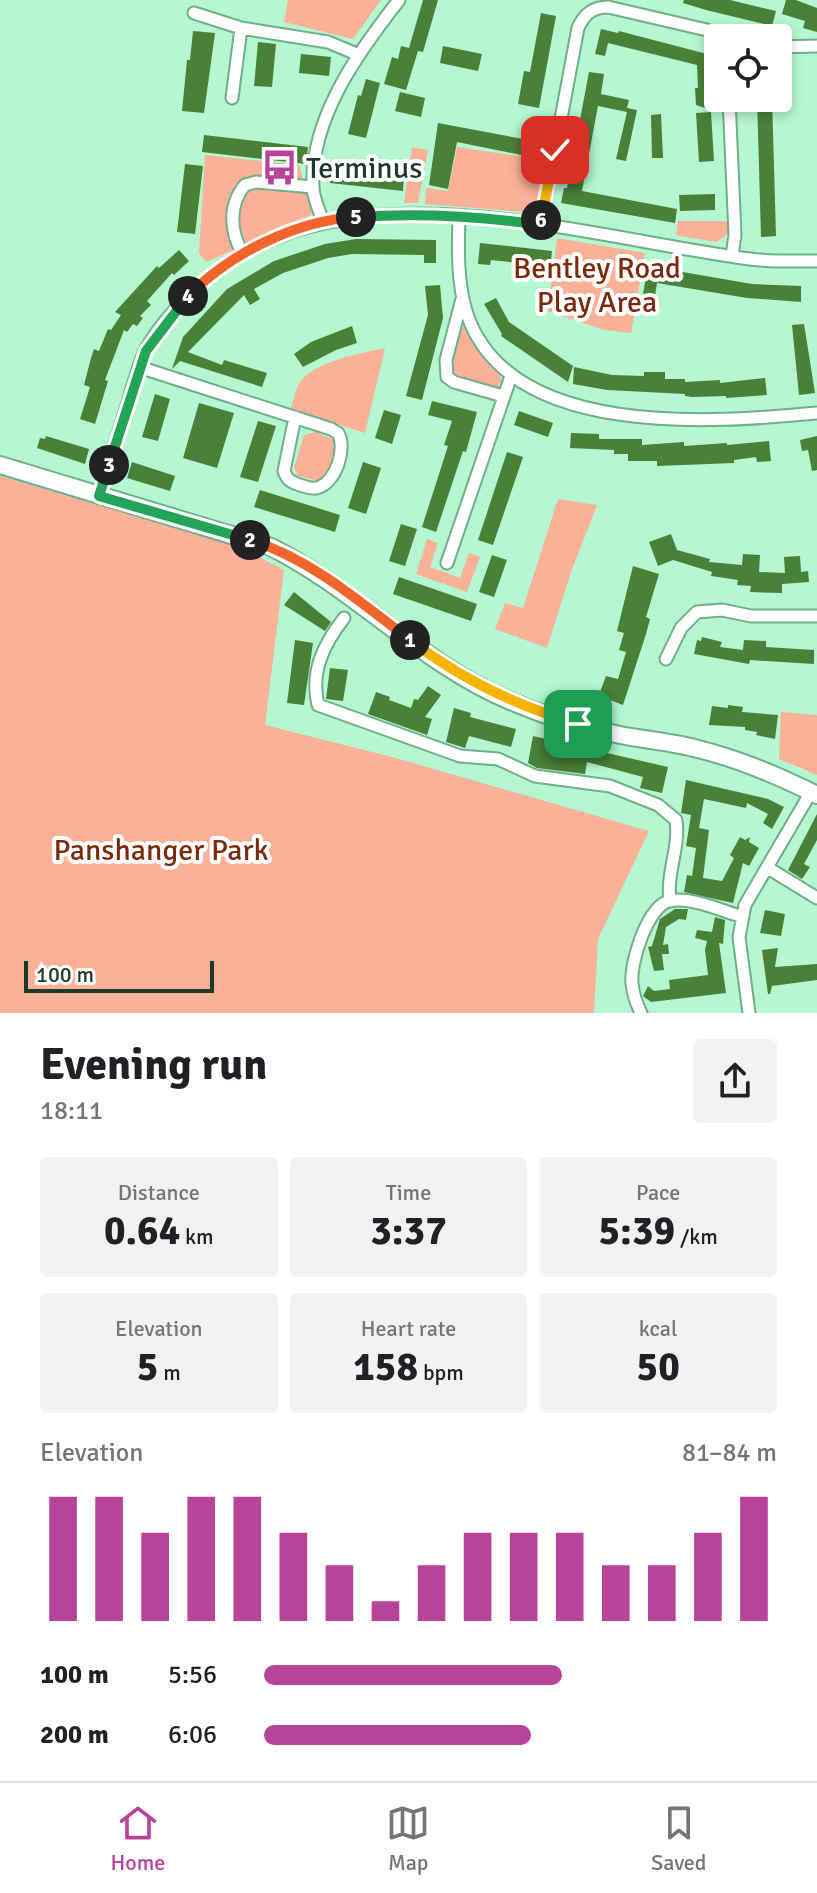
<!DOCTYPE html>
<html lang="en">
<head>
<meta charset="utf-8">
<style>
	body { margin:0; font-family:Signika,sans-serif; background:#f2f2f2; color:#202124; height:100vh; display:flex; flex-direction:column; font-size:30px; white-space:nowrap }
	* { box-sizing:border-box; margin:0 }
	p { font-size:26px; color:#757577 }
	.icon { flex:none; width:44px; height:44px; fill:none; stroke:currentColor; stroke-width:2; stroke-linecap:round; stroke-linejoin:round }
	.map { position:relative; height:1013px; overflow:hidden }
	.side { display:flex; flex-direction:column; background:#fff; flex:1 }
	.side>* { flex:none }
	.buttons { position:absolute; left:704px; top:24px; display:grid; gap:16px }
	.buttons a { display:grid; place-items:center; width:88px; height:88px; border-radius:8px; background:#fff; box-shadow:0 4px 12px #0003; font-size:40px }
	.scale { position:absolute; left:24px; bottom:20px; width:190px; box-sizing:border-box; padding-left:8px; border:4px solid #1e392a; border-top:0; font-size:22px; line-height:28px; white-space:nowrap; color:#1e392a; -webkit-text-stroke:6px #fff; paint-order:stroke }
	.pin { position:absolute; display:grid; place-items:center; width:68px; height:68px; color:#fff; margin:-34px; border-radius:16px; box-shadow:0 4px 12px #0006 }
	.km { position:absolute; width:40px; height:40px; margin:-20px; border-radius:50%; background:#222; color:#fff; font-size:22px; line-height:40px; text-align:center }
	.round { display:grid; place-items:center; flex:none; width:84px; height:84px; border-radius:8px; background:#f2f2f2 }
	.overview { display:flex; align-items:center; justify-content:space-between; height:136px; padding:0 40px }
	h1 { font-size:44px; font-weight:800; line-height:60px }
	.figures { display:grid; grid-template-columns:repeat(3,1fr); gap:12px; height:136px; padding:8px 40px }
	.figures div { display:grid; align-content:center; border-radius:8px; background:#f2f2f2; text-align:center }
	.figures b { font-size:40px; font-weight:800 }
	.figures small { font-size:22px; font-weight:400 }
	.figures p { font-size:22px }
	.chart { height:224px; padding:16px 40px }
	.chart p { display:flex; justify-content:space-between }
	.chart svg { width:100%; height:144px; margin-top:8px; stroke:#b8439b; stroke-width:6 }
	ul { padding:0 40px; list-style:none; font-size:26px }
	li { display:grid; grid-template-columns:128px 96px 1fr; align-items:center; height:60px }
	li i { height:20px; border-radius:10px; background:#b8439b }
	.tab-bar { display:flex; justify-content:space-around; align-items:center; height:112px; border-top:2px solid #e0e0e0; background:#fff; font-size:22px; color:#757577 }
	.tab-bar a { display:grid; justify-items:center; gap:4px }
	.tab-bar .active { color:#b8439b }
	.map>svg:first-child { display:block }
	.green { fill:#fbb098 }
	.building { fill:#4a8138 }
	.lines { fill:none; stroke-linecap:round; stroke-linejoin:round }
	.minor-casing { stroke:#6faf8b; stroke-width:15 }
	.secondary-casing { stroke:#6faf8b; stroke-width:20 }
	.minor { stroke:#fff; stroke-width:11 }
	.secondary { stroke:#fff; stroke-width:16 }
	.split-1-casing { stroke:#fff; stroke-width:16 }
	.split-2-casing { stroke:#fff; stroke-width:16 }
	.split-3-casing { stroke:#fff; stroke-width:16 }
	.split-4-casing { stroke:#fff; stroke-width:16 }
	.split-5-casing { stroke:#fff; stroke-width:16 }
	.split-6-casing { stroke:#fff; stroke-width:16 }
	.split-7-casing { stroke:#fff; stroke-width:16 }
	.split-1 { stroke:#f5b400; stroke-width:10 }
	.split-2 { stroke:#f0652b; stroke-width:10 }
	.split-3 { stroke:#22a559; stroke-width:10 }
	.split-4 { stroke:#22a559; stroke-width:10 }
	.split-5 { stroke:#f0652b; stroke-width:10 }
	.split-6 { stroke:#22a559; stroke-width:10 }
	.split-7 { stroke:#f5b400; stroke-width:10 }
	.labels { text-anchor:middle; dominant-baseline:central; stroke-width:8; stroke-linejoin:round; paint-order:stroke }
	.poi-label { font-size:30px; fill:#1e392a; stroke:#fff; text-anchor:start }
	.park-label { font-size:30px; fill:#7c2a0c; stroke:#fff }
</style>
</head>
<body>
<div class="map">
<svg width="817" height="1013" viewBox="0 0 817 1013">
	<rect width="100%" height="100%" fill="#b4f7d0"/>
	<path class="green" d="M 288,0 L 381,0 L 353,39 L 284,22 Z
		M 412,147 L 428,150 L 418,203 L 404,203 Z
		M 457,147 L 545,160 L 537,202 L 533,208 L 524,212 L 425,204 L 426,188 L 448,191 Z
		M 205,155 L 299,165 L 312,213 L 307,219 L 206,262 L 199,253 Z
		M 678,221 L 728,221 L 728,234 L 717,242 L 679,236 L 676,234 Z
		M 557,238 L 645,253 L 631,333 L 604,330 L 548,311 Z
		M 465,327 L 500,373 L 501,381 L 496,390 L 455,377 L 451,367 L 461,328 Z
		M 385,348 L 365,433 L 291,409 C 293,401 295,391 299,384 C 311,362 362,353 385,348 Z
		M 315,432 L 333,439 L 336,444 L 327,476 L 319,481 L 298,476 L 294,468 L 304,435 Z
		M 0,476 L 230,542 L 284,570 L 265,725 L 392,757 L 649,831 L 598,939 L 594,1013 L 0,1013 Z
		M 558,499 L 597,505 L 571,572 L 547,648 L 495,629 L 505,603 L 523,608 Z
		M 427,539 L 438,543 L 430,567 L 460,578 L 469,553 L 480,557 L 467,592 L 416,574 Z
		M 781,712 L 817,715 L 817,775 L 779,759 Z"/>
	<path class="building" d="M 423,0 L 438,0 L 423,52 L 418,51 L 406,90 L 384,84 L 392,57 L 398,59 L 401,46 L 409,48 Z
		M 684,0 L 730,0 L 776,11 L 772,26 L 706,10 L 683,3 Z
		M 786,0 L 796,0 L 817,8 L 817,32 L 803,28 L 805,21 L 782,14 Z
		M 541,13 L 556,16 L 539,108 L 518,104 L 524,71 L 530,72 Z
		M 601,29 L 618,33 L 619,31 L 707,54 L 711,110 L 696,105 L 695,88 L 698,88 L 697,65 L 608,43 L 605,56 L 595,54 Z
		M 193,31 L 215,33 L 204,113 L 182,111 L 187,60 L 190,60 Z
		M 258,42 L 276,44 L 272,87 L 254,86 Z
		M 443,46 L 482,54 L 478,71 L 440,63 Z
		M 301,54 L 331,57 L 329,76 L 299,73 Z
		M 589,72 L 604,74 L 601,94 L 629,100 L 627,108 L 637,110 L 626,161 L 616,159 L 627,112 L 598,106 L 582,191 L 677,209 L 675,223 L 561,203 L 564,188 L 567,188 Z
		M 366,79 L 380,83 L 366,138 L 348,134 L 358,95 L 361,96 Z
		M 400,92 L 425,98 L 421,117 L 395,111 Z
		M 757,98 L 772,98 L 776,236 L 761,237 Z
		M 711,112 L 714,161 L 699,162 L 696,113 Z
		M 661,114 L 663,158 L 652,158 L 651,115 Z
		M 438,123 L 534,141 L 531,157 L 457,142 L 448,189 L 429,185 Z
		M 204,135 L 308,147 L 306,164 L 202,152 Z
		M 185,164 L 203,166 L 195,234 L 177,232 Z
		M 332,168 L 404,175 L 403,191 L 330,183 Z
		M 715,194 L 715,210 L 680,211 L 679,195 Z
		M 356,239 L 436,240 L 436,263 L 424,263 L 424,255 L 352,254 L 328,258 L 283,273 L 254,289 L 260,299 L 250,305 L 244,295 L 188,352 L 222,365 L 224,360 L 267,373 L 262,387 L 180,361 L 172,369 L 183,337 L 227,289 L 274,261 L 325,244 Z
		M 480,243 L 552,251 L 550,270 L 538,268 L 539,265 L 491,260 L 490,265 L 478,264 Z
		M 179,250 L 189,261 L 174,275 L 172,273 L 147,301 L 151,305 L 140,316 L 143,318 L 137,326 L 133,324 L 127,332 L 124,330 L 105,380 L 108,381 L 95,424 L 80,419 L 90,387 L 84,385 L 91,358 L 94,349 L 99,351 L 108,329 L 111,330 L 121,315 L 115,312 L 157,266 L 159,268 Z
		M 648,266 L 752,284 L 801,286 L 801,302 L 747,298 L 657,283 L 655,296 L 643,294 Z
		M 440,285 L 443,318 L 422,400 L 406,396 L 428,315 L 425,286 Z
		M 496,298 L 509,322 L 573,366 L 568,382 L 501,336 L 502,334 L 484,304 Z
		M 804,324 L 815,393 L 799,395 L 792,325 Z
		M 352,326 L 357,343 L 336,350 L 303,367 L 294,354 L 311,342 Z
		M 574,367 L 612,375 L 644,376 L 644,372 L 665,372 L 665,379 L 685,379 L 685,382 L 720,380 L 720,383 L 765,378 L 767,395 L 726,398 L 726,396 L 692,397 L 685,396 L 685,394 L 607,390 L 573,384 Z
		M 155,394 L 170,399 L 158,441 L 142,437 Z
		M 432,401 L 477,412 L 466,452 L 463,451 L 436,532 L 422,527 L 448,446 L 444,445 L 452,421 L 428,415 Z
		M 199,403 L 234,413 L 217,468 L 183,458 Z
		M 384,410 L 401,415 L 392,444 L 375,438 Z
		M 519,411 L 553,423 L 548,437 L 514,425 Z
		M 258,421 L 276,426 L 258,482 L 240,477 Z
		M 571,433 L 599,434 L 599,439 L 642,439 L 642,445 L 684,442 L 684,446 L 727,443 L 727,445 L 769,441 L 771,461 L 757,462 L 756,457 L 734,460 L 734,463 L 657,466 L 657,461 L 628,461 L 628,454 L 614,454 L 614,450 L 570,448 Z
		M 46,436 L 89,449 L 85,464 L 37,448 L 40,438 L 45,439 Z
		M 817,436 L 817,470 L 812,471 L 808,450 L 802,451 L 800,440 Z
		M 507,452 L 523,457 L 493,545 L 478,540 Z
		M 132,462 L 175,476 L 170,491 L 127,478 Z
		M 363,462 L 381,468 L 366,514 L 348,508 Z
		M 260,490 L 340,515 L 335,532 L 254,507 Z
		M 401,524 L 417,529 L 405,566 L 389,561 Z
		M 671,534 L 677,550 L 710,559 L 709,562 L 742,565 L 743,554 L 760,555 L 759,572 L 785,573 L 784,557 L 800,556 L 801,572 L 808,571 L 809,582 L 782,584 L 782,593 L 750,592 L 751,586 L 737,585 L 738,580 L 711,576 L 712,572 L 673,560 L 658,566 L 649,542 Z
		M 492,555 L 507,560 L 494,597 L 479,592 Z
		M 633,566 L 659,574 L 646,617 L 650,619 L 646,634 L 623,705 L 610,700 L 608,704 L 597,700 L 606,676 L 618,679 L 626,652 L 619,650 L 624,633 L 617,631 Z
		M 399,577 L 477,604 L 471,621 L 393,594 Z
		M 294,592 L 331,622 L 325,631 L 284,605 Z
		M 702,637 L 722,642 L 720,647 L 743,650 L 744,640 L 766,641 L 766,647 L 814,650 L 814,664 L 750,660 L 749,664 L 694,654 L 697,640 L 701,641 Z
		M 295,640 L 313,643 L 304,705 L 287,703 Z
		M 330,668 L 348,670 L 343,701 L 326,699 Z
		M 428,686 L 441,695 L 425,717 L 432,719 L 427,735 L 368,714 L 376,692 L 390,697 L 389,700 L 411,708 L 414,699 L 418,700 Z
		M 728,705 L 743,707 L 742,712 L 778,715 L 775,739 L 756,735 L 757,732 L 745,730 L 745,727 L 709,725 L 712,706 L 728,708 Z
		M 454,708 L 471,713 L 470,717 L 516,729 L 511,747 L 469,736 L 465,748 L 446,742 Z
		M 533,736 L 668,767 L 662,793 L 640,788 L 643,777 L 587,762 L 585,774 L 537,768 L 528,763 Z
		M 686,780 L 768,799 L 784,807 L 772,829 L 763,823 L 768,814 L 747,803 L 746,808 L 704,799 L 699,828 L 709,830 L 703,878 L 722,881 L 734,858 L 730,855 L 740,837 L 745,840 L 750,837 L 749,842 L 759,848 L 749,866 L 743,863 L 733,903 L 684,892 L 687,875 L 692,876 L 696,848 L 686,846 L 691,815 L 681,813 Z
		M 817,814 L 817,840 L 804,864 L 810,867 L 802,879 L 788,870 Z
		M 675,909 L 688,909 L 686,920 L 679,919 L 666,927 L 663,945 L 668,944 L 669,954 L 662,954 L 664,970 L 654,971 L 648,947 L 652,946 L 660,919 Z
		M 765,910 L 785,914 L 781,936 L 760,933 Z
		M 715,917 L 725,920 L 723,944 L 719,943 L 726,993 L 651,1002 L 643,996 L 648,986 L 654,991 L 670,989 L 669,980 L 708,975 L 705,950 L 707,941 L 695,938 L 697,930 L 712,932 Z
		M 778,948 L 775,967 L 817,964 L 817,980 L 772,986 L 770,994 L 768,994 L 762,950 Z"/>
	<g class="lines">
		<defs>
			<path id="minor" d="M 194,13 L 241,28 L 328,42 L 359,55
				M 778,47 L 817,46
				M 232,98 L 241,28
				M 729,98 L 735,235 L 732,256
				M 459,217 C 458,248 457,284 467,314 C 509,439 712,423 817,413
				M 323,222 C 320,211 313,199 313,187 C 310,118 359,51 399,0
				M 541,225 L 578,28 C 584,14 593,7 608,7 L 707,30 L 720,38
				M 243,254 C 230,232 228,205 245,185 L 256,182 L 313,187
				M 462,299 L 446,360 L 447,377 L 454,382 L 503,396
				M 139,367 L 331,429 L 338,433 C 347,448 336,484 316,488 C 310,489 303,486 297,484 C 289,481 287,479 284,471 L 295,417
				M 99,496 C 108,467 117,438 126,409 C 132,390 137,369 145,351 C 156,330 174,310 190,294 C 330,153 579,237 750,259 C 772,262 795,261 817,261
				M 447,563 L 511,376
				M 344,618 C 324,644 310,671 318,705 L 460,756 L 498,759 L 535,776 L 610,786 L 658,805 L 676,820 C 680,848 666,873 670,901
				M 666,659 L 681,628 L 697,612 L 722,610 L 751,616 L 817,616
				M 768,868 L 817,898
				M 641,1013 C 636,1003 633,995 632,983 C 630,963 647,907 669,901 C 691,896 722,911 743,917
				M 749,1013 L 739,937 L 745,905 L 811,792"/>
			<path id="secondary" d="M 0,465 L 271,547 C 356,590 422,664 510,701 C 545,716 584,728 620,735 C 646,740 673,742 698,749 C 739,759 779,776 817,795"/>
		</defs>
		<use href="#minor" class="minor-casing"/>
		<use href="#secondary" class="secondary-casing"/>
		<use href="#minor" class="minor"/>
		<use href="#secondary" class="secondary"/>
	</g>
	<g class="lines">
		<defs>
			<path id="split-1" d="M 410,640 C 461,679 516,706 578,724"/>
			<path id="split-2" d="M 250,540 C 311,559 360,602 410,640"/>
			<path id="split-3" d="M 109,465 L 99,496 L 250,540"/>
			<path id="split-4" d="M 109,465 L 146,351 L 188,296"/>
			<path id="split-5" d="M 188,296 C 231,253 295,221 356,217"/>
			<path id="split-6" d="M 356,217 C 418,213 480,216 541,225 L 541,220"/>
			<path id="split-7" d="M 541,220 L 555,150"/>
		</defs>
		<use href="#split-1" class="split-1-casing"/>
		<use href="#split-2" class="split-2-casing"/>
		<use href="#split-3" class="split-3-casing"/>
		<use href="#split-4" class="split-4-casing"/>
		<use href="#split-5" class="split-5-casing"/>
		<use href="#split-6" class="split-6-casing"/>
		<use href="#split-7" class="split-7-casing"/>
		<use href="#split-1" class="split-1"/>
		<use href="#split-2" class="split-2"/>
		<use href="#split-3" class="split-3"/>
		<use href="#split-4" class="split-4"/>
		<use href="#split-5" class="split-5"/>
		<use href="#split-6" class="split-6"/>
		<use href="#split-7" class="split-7"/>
	</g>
	<defs>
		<symbol id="bus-bare" viewBox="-9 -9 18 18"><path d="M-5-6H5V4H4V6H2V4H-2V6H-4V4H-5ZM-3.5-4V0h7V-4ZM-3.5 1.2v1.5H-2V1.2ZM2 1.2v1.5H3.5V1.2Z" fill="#b8439b" stroke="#fff" stroke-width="2.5" paint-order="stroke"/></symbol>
	</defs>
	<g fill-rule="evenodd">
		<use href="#bus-bare" x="254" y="142" width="51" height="51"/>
	</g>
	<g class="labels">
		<g class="poi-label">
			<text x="306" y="168">Terminus</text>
		</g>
		<g class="park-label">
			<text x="597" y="268">Bentley Road<tspan x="597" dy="34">Play Area</tspan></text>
			<text x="161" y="850">Panshanger Park</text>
		</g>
	</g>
</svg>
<div class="buttons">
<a><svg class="icon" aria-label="locate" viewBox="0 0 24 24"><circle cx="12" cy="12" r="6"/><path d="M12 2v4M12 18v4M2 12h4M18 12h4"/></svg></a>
</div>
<div class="scale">100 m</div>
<div class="pin" style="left:578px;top:724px;background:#1e9e55"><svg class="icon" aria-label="arrive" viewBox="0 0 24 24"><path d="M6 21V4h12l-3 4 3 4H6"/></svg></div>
<div class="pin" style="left:555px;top:150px;background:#d93025"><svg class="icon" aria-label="check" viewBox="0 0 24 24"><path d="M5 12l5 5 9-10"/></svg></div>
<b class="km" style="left:410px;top:640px">1</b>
<b class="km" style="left:250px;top:540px">2</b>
<b class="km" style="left:109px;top:465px">3</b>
<b class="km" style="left:188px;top:296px">4</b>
<b class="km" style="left:356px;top:217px">5</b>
<b class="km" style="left:541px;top:220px">6</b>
</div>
<section class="side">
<div class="overview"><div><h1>Evening run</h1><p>18:11</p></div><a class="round"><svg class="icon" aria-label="share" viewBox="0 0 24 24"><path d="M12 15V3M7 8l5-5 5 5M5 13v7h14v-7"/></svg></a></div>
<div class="figures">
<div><p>Distance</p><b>0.64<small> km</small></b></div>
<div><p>Time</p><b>3:37</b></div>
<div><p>Pace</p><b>5:39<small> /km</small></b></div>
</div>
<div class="figures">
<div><p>Elevation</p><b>5<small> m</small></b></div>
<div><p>Heart rate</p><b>158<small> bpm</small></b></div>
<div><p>kcal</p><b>50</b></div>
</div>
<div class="chart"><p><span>Elevation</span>81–84 m</p>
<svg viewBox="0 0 160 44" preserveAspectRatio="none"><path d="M5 44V6M15 44V6M25 44V17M35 44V6M45 44V6M55 44V17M65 44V27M75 44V38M85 44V27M95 44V17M105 44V17M115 44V17M125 44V27M135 44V27M145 44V17M155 44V6"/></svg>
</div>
<ul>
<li><b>100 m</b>5:56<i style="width:58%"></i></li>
<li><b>200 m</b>6:06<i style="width:52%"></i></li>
</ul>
</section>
<nav class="tab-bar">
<a class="active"><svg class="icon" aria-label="home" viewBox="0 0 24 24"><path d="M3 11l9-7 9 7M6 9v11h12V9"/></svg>Home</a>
<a><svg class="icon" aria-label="map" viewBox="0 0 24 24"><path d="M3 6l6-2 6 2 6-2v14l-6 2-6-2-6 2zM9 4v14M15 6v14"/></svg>Map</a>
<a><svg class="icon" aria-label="saved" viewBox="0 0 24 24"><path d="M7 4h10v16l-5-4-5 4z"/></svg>Saved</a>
</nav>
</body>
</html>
